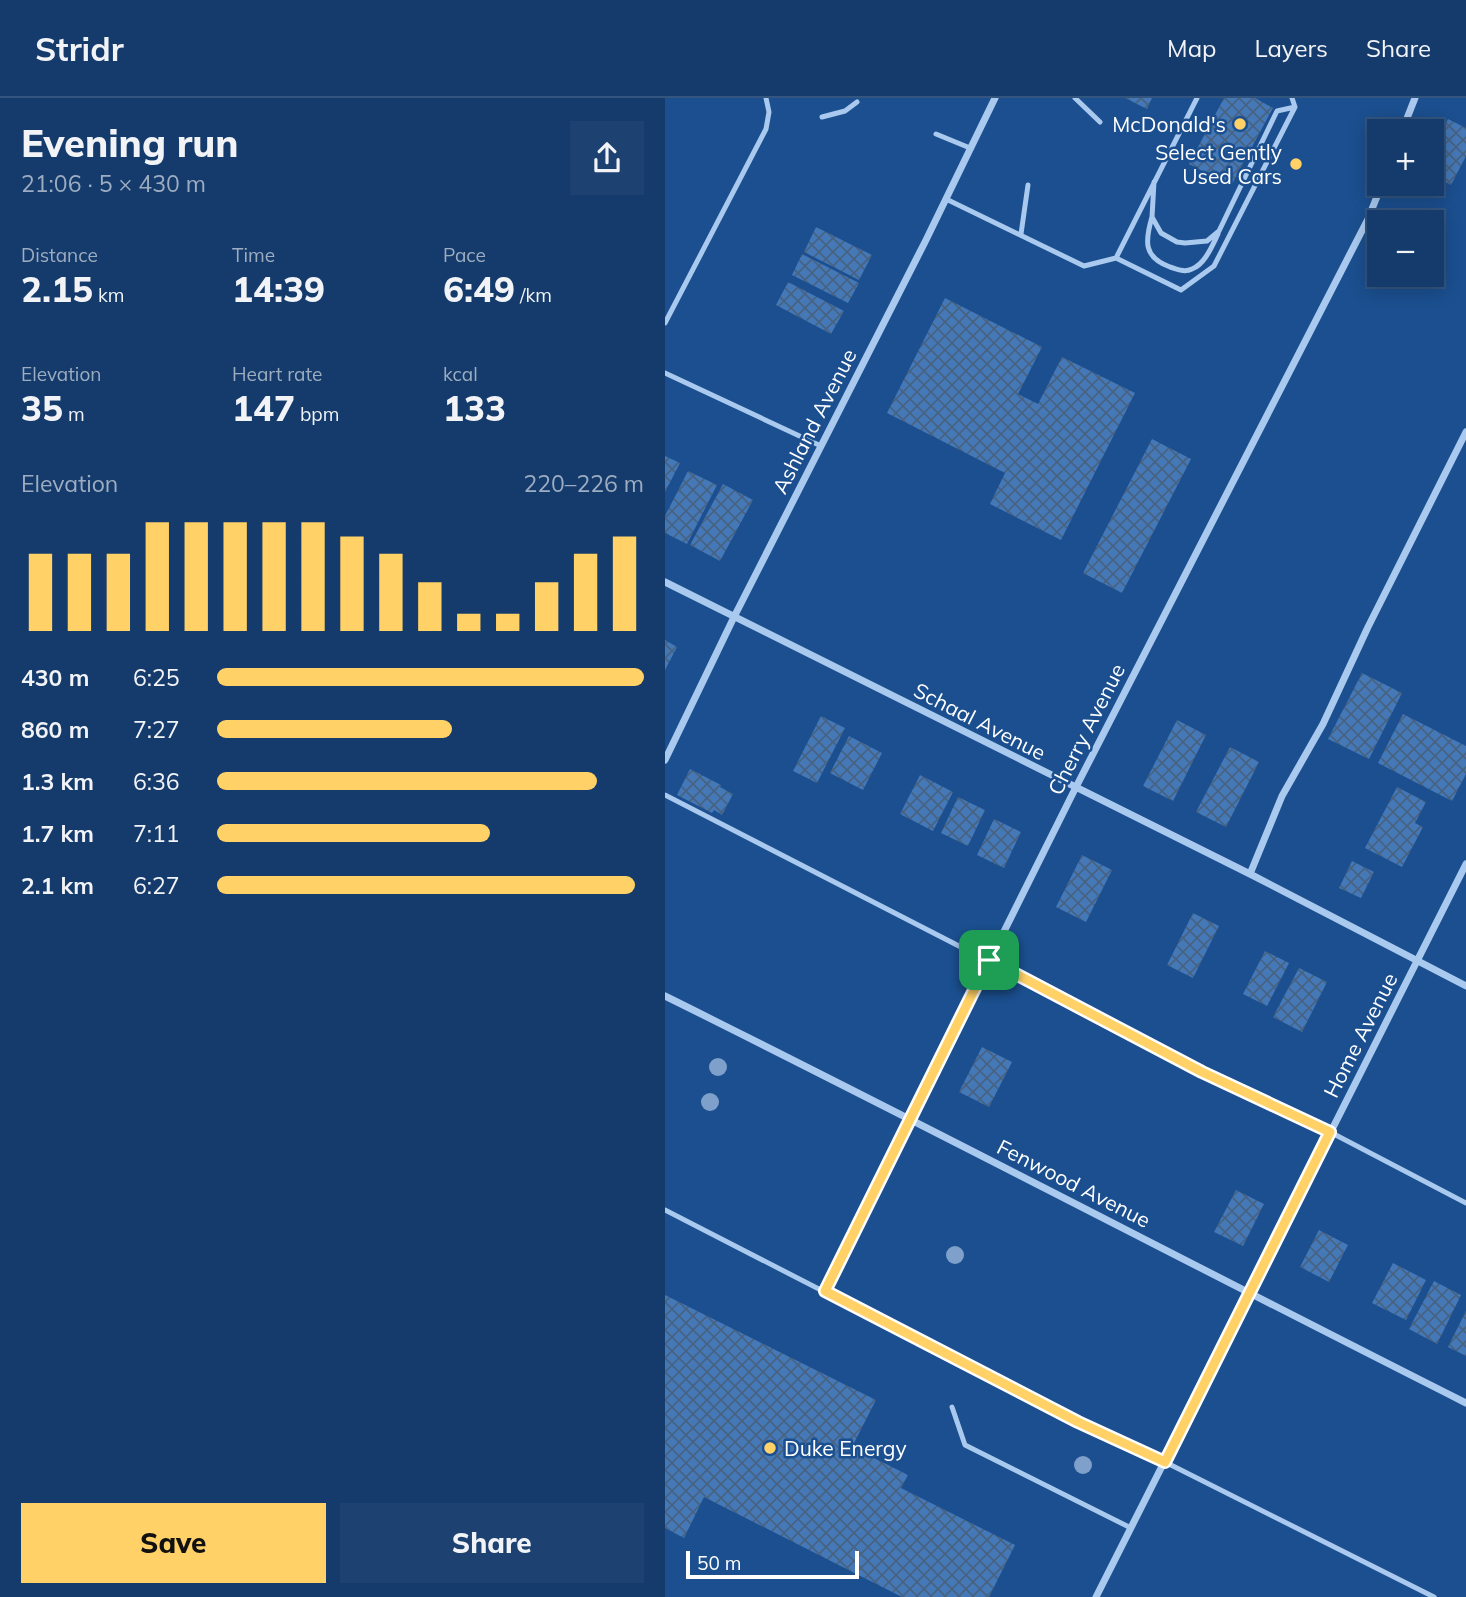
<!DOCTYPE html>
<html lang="en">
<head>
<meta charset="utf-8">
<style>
	body { margin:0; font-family:Mulish,sans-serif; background:#1d4271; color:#f1f3f6; height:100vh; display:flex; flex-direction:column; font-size:26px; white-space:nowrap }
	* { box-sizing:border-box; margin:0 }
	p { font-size:23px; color:#9dadc1 }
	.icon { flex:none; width:38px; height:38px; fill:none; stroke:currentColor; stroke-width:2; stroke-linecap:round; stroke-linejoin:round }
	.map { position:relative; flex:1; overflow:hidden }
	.side { display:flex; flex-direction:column; background:#143b6b; width:665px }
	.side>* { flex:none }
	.controls { position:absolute; left:702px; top:21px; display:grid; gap:14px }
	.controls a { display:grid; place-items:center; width:77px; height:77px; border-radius:0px; background:#143b6b; box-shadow:0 4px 18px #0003,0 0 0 2px #33557e; font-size:35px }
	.scale { position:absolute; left:21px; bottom:18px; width:173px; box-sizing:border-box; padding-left:7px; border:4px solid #fff; border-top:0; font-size:19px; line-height:24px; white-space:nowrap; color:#fff; -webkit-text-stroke:5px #1b4f8f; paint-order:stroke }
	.pin { position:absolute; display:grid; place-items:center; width:60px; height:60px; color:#fff; margin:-30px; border-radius:14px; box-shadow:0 4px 10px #0006 }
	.round { display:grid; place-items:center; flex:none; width:74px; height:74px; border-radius:0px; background:#1d4271 }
	.headline { display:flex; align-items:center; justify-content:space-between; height:119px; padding:0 21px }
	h1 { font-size:38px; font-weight:800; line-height:52px }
	.metrics { display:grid; grid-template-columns:repeat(3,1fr); gap:10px; height:119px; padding:7px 21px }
	.metrics div { display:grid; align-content:center }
	.metrics b { font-size:35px; font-weight:800 }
	.metrics small { font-size:19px; font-weight:400 }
	.metrics p { font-size:19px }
	.chart { height:196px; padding:14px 21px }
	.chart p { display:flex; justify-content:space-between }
	.chart svg { width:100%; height:126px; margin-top:7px; stroke:#ffd166; stroke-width:6 }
	.cta { display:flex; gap:14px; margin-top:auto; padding:14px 21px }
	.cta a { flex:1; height:80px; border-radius:0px; background:#ffd166; color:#111; font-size:28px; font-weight:800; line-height:80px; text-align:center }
	.cta a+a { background:#1d4271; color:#f1f3f6 }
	ul { padding:0 21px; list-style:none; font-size:23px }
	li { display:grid; grid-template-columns:112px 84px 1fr; align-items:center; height:52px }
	li i { height:18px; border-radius:9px; background:#ffd166 }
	header { display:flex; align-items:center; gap:42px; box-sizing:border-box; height:98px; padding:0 35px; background:#143b6b; border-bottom:2px solid #33557e }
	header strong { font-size:33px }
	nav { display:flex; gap:38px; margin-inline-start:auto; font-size:24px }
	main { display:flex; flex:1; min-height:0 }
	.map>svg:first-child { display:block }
	.building { fill:url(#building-cross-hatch) }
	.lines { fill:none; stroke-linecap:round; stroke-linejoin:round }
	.service { stroke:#a9c9ee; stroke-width:5 }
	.minor { stroke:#a9c9ee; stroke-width:7 }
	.tree { fill:#7ea0ca }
	.route-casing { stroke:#fff; stroke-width:14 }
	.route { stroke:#ffd166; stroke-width:9 }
	.poi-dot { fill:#ffd166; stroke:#1b4f8f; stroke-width:2.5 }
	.labels { text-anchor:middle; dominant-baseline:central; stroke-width:5; stroke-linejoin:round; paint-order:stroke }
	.poi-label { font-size:21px; fill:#fff; stroke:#1b4f8f; text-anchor:end }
	.street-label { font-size:21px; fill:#fff; stroke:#1b4f8f }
</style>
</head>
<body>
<header>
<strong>Stridr</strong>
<nav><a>Map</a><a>Layers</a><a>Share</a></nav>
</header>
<main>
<section class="side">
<div class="headline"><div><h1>Evening run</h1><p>21:06 · 5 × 430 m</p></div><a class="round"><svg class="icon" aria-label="share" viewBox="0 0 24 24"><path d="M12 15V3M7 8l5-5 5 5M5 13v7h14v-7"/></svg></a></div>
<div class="metrics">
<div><p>Distance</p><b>2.15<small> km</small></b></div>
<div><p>Time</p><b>14:39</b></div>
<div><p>Pace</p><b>6:49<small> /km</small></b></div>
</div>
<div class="metrics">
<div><p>Elevation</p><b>35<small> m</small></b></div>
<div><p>Heart rate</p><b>147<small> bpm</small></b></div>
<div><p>kcal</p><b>133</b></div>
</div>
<div class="chart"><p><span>Elevation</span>220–226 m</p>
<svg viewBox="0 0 160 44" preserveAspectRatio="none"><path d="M5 44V17M15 44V17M25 44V17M35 44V6M45 44V6M55 44V6M65 44V6M75 44V6M85 44V11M95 44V17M105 44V27M115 44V38M125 44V38M135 44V27M145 44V17M155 44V11"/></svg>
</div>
<ul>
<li><b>430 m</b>6:25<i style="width:100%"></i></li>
<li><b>860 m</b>7:27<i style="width:55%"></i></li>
<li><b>1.3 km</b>6:36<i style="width:89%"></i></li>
<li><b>1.7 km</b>7:11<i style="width:64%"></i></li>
<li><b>2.1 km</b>6:27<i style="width:98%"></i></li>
</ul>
<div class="cta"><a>Save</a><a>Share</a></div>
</section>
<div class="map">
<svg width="801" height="1499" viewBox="0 0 801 1499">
	<defs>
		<pattern id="building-cross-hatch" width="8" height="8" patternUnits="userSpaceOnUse" patternTransform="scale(1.75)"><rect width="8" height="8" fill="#4478b7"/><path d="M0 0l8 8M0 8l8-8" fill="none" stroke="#486282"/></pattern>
	</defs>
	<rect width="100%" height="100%" fill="#1b4f8f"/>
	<path class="building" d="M 460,0 L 487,0 L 482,11 Z
		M 559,0 L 590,0 L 608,10 L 566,88 L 524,66 Z
		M 783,21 L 801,30 L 801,58 L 786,87 L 766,77 L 766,53 Z
		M 151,129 L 207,157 L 194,182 L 139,154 Z
		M 137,156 L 194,185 L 183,205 L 127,177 Z
		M 123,184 L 179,213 L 166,236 L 111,207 Z
		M 280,200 L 377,249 L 353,296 L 373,306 L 397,259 L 470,295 L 396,442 L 325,406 L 340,375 L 222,315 Z
		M 487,341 L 526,361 L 457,495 L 418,475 Z
		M 0,358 L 15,365 L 0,394 Z
		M 23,373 L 52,387 L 22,446 L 0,435 L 0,418 Z
		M 58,386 L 88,402 L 55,463 L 25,447 Z
		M 0,542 L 12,549 L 0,572 Z
		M 697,575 L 737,595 L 704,661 L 663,641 Z
		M 738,616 L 801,648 L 801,676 L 787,703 L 713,665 Z
		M 156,618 L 180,630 L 152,685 L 128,673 Z
		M 512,622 L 541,637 L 508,703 L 478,688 Z
		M 184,638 L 217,655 L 198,692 L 165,675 Z
		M 565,649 L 594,664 L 561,729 L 531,714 Z
		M 25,671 L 56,687 L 55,689 L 68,696 L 57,717 L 49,712 L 47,715 L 12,697 Z
		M 255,677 L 288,694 L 268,733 L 235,716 Z
		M 732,689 L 761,704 L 750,725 L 758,729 L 737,769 L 700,750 Z
		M 293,699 L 320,712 L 303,748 L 276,735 Z
		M 329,721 L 356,734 L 339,770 L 312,757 Z
		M 417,757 L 447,772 L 421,824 L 391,809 Z
		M 687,763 L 709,774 L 696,800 L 674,790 Z
		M 528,815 L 554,828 L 528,880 L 502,867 Z
		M 600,853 L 624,865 L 602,908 L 578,896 Z
		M 634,870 L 662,884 L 637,934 L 608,919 Z
		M 317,949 L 347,964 L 324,1009 L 294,994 Z
		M 571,1092 L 599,1106 L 578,1148 L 549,1134 Z
		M 654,1132 L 683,1147 L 664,1184 L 635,1169 Z
		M 728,1165 L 761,1182 L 741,1222 L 707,1205 Z
		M 769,1183 L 796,1197 L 772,1246 L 744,1231 Z
		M 0,1197 L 211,1302 L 187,1349 L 243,1377 L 236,1390 L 350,1447 L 324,1499 L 237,1499 L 39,1399 L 19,1440 L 0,1430 Z
		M 801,1213 L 801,1258 L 783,1249 Z"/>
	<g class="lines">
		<path class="service" d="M 410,0 L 435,24
			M 157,19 L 180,13 L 192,4
			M 271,36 L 305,50
			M 489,84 L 487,119 L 496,135 L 512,144 L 520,145 L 542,143 L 554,133 L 612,13 L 630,9
			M 281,101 L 419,168 L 451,160 L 516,192 L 549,168 L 630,9 L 627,0
			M 487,119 C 480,143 478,159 505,169 C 512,171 519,175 527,171 C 540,166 547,148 553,136
			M 356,136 L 363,87
			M 451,160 L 532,0
			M 0,225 L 101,31 L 104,14 L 101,0
			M 0,275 L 156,348
			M 0,697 L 537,973 L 665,1034 L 801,1105
			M 0,1112 L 413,1324 L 500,1364 L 769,1499
			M 287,1309 L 300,1347 L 466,1430"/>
		<path class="minor" d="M 737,33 L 750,0
			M 0,484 L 585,776 L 801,888
			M 0,662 L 69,519 L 261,142 L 330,0
			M 585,776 L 617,698 L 658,626 L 703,529 L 801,334
			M 0,898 C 268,1031 533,1170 801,1305
			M 160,1193 L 410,691 L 703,121 L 717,86
			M 431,1499 L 801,766"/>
	</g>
	<g class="tree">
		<circle cx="53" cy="969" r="9"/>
		<circle cx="45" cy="1004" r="9"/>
		<circle cx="290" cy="1157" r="9"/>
		<circle cx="418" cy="1367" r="9"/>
	</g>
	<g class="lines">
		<defs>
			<path id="route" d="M 324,862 L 537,974 L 665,1034 L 500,1364 L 413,1324 L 160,1193 Z"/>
		</defs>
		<use href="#route" class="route-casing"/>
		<use href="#route" class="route"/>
	</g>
	<g class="poi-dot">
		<circle cx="575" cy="26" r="7"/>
		<circle cx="631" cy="66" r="7"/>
		<circle cx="105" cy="1350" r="7"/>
	</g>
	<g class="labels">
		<g class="poi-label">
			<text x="561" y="26">McDonald's</text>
			<text x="617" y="54">Select Gently<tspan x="617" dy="24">Used Cars</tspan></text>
			<text x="119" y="1350" text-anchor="start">Duke Energy</text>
		</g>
		<g class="street-label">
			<text transform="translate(149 323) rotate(-63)">Ashland Avenue</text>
			<text transform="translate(315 623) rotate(27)">Schaal Avenue</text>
			<text transform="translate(421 631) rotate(-63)">Cherry Avenue</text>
			<text transform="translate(695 937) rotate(-63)">Home Avenue</text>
			<text transform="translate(409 1085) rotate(27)">Fenwood Avenue</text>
		</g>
	</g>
</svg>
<div class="controls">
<a>+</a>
<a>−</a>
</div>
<div class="scale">50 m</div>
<div class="pin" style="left:324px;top:862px;background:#1e9e55"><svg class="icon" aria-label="arrive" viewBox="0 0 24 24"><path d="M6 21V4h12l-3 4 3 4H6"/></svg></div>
</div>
</main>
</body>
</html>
